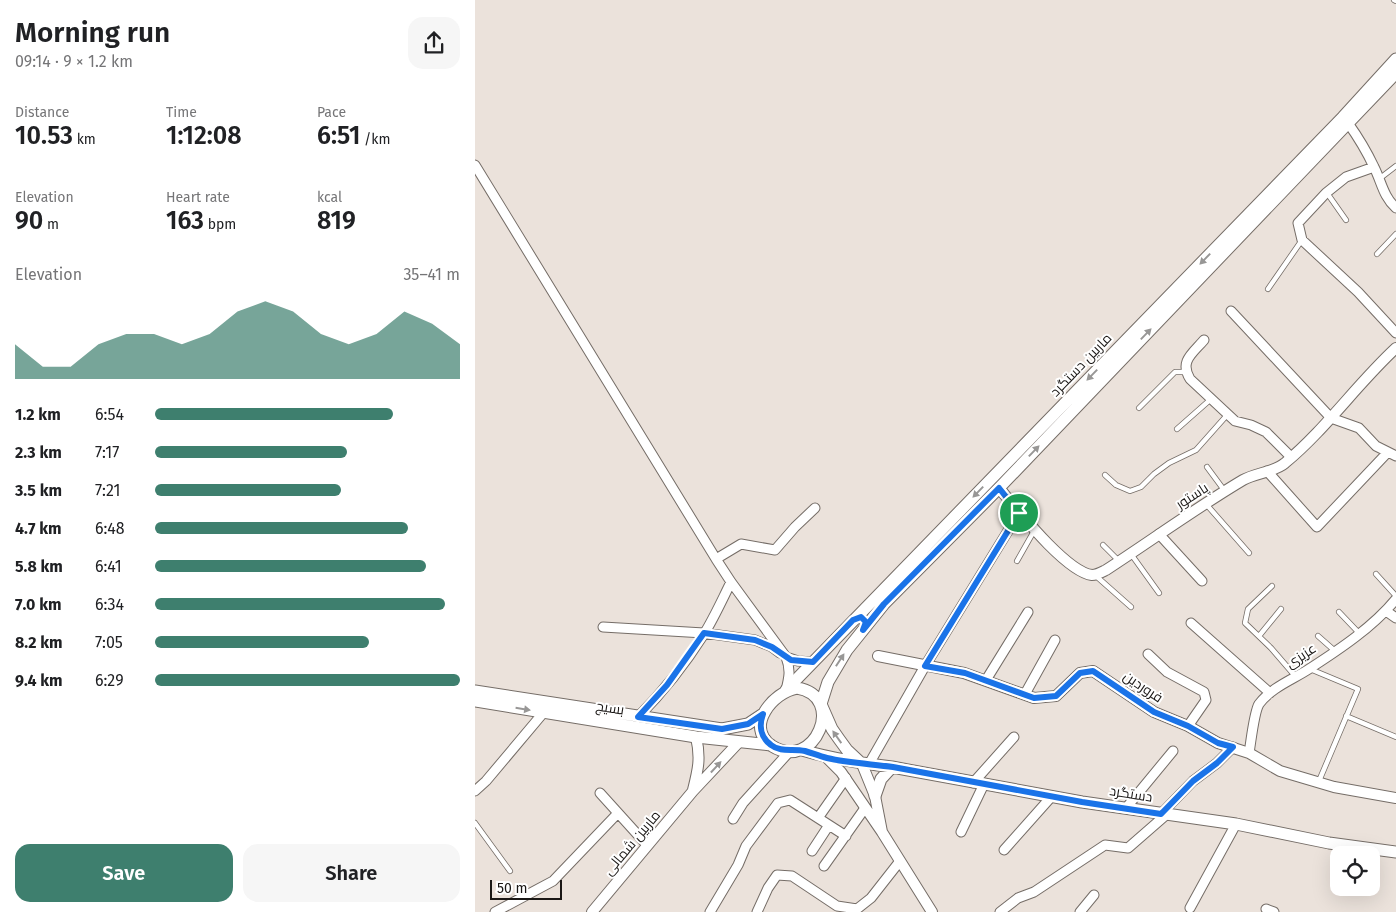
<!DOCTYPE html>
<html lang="en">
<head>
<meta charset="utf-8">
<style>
	body { margin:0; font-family:"Fira Sans",Cairo,sans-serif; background:#f6f6f6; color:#202124; height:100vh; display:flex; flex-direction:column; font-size:19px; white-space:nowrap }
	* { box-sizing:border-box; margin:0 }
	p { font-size:16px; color:#757577 }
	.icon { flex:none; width:28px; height:28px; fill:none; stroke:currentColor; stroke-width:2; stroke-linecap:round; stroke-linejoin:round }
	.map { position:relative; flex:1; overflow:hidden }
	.panel { display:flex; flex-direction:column; background:#fff; width:475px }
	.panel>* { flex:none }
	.controls { position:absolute; left:855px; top:846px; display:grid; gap:10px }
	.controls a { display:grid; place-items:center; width:50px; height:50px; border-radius:10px; background:#fff; box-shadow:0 5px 20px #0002; font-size:25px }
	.scale { position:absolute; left:15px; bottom:12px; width:72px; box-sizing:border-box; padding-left:5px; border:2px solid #1a1715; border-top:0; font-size:14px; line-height:18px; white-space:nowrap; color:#1a1715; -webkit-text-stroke:4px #fff; paint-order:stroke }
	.pin { position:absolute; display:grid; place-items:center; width:42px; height:42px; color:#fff; margin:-21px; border:2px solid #fff; border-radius:50%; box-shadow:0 1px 5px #0007 }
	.round { display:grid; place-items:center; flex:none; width:52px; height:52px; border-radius:15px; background:#f6f6f6 }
	.head { display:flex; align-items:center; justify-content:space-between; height:85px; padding:0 15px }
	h1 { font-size:28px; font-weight:600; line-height:38px }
	.figures { display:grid; grid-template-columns:repeat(3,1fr); gap:8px; height:85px; padding:5px 15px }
	.figures div { display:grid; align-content:center }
	.figures b { font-size:25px; font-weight:600 }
	.figures small { font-size:14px; font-weight:400 }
	.figures p { font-size:14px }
	.chart { height:140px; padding:10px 15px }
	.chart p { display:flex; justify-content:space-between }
	.chart svg { width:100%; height:90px; margin-top:5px; fill:#3e7f6e; opacity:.7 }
	.primary-button { display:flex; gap:10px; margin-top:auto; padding:10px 15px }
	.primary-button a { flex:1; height:58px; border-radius:15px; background:#3e7f6e; color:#fff; font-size:20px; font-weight:600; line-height:58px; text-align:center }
	.primary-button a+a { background:#f6f6f6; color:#202124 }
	ul { padding:0 15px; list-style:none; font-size:16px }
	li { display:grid; grid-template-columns:80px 60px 1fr; align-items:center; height:38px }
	li i { height:12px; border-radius:6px; background:#3e7f6e }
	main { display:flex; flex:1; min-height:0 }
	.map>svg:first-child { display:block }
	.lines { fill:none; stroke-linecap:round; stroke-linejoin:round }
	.service-casing { stroke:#756d67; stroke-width:6 }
	.minor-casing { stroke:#756d67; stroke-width:11 }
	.tertiary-casing { stroke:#756d67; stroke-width:12 }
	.secondary-casing { stroke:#756d67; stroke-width:13 }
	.service { stroke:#fff; stroke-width:4.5 }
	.minor { stroke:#fff; stroke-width:9 }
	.tertiary { stroke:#fff; stroke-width:10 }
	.secondary { stroke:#fff; stroke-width:11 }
	.oneway { fill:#989796 }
	.route-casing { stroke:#fff; stroke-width:10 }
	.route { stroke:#1a73e8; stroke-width:6 }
	.labels { text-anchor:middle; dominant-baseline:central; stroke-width:4; stroke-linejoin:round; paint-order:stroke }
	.street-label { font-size:14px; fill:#1a1715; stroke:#fff }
</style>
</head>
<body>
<main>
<section class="panel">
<div class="head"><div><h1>Morning run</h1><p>09:14 · 9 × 1.2 km</p></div><a class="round"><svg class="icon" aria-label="share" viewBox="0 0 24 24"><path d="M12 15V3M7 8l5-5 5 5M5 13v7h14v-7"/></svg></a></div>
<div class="figures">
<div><p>Distance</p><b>10.53<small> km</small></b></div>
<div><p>Time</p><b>1:12:08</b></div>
<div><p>Pace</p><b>6:51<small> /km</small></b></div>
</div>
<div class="figures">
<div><p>Elevation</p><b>90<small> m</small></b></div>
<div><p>Heart rate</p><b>163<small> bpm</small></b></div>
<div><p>kcal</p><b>819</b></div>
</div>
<div class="chart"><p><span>Elevation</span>35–41 m</p>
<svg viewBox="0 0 160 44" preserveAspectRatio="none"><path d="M0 44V27L10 38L20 38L30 27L40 22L50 22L60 27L70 22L80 11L90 6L100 11L110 22L120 27L130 22L140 11L150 17L160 27V44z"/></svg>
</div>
<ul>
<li><b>1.2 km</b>6:54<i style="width:78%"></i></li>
<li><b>2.3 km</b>7:17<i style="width:63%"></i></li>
<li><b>3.5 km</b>7:21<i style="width:61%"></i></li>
<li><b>4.7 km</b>6:48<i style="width:83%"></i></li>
<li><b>5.8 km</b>6:41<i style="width:89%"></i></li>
<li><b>7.0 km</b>6:34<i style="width:95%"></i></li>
<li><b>8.2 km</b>7:05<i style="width:70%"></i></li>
<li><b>9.4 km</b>6:29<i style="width:100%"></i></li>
</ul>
<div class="primary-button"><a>Save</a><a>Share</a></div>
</section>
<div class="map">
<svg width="921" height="912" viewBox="0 0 921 912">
	<rect width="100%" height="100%" fill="#ebe2db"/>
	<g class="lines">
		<defs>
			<path id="service" d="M 919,0 L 921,1
				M 904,179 L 921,166
				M 852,193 L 871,220
				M 902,254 L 921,234
				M 793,289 L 827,240
				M 664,408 L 700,372 L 710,372
				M 702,429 L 736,399
				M 732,467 L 749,490
				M 630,475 L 641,485 L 655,491 L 666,487 L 679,474 L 694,463 L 721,450 L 753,414
				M 731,504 L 774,553
				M 628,545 L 643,560
				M 656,554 L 684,593
				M 542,561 L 559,531
				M 901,574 L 921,596
				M 621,576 L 656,607
				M 797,586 L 773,609 L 770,623 L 796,648 L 821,677
				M 864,612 L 884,633
				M 784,636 L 806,609
				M 843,636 L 860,651
				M 835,669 L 883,689 L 844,781
				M 871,716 L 921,737
				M 0,823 L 35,871"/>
			<path id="minor" d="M 873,123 C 883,137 892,152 899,167 C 907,183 908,196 921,208
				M 0,165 L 241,559 L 256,582 L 311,657
				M 899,167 L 871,177 L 851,193 L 823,223 L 827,240 L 883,292 L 921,333
				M 756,311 L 856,418 L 884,428 L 901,446 L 921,456
				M 729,340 C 718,353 704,361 715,379 L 760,421 L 776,425 L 791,432 L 816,457
				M 792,471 L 842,527 L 913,452
				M 684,534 L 727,581
				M 241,559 L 266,544 L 300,550 L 320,527 L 340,508
				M 911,611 L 921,618
				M 716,623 L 795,693
				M 128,627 L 229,633 L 280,640 L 297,647 L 305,653
				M 673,654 L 692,672 L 729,692 L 731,700 L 713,726
				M 511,680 L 553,612
				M 311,690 C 314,678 316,670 311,657 L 323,661 L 338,662
				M 550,694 L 580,640
				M 163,717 C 188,692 210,664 229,634 C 239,618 247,600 256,582
				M 774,753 C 776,742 779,712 784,704 C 797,687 817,680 834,669 C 865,649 898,627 921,599
				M 394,764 L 450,666 L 544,513
				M 498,783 L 539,737
				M 0,791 L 11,781 L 69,712
				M 125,793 L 172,845
				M 651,808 L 698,751
				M 686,814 L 718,781 L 742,763 L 758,747
				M 343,818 L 371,778
				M 258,819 L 268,803 L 315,751
				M 486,832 L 509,784
				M 529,850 L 577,796
				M 337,851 L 354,825
				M 349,866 L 390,808
				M 715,908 L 761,824
				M 791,909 L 799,912
				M 20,912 L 78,881 L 143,813
				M 235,912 L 263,865 L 271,846 L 303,803 L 315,800 L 371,836
				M 282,912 L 293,888 L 302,875 L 317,876 L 362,906 L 382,909 L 396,898 L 425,861
				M 525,912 L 543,898 L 559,892 L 630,845 L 653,848 L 692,814
				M 605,912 L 619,895"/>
			<path id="tertiary" d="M 524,488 C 541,508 591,572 617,575 C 622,575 627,572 631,570 C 677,540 721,508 768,480 C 780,473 800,472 810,463 C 851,429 882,384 921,348
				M 403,656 L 489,673 L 559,698 L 581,696 L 605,673 L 618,671 L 679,712 L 713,726 L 743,743 L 774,753 L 805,771 L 859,787 L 921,798
				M 352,758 L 366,772 L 407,832 L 400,796 L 387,764
				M 218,790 C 223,770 226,758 221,737
				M 407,832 L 457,912
				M 117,912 L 218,791 L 264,742"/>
			<path id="secondary" d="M 322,688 C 372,696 340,773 297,746 C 269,727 298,692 322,688 Z
				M 311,690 L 868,117 L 921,59
				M 0,691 L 247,729 L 273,724 L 288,714
				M 0,701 L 221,737 L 296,745
				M 327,750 C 357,759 387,763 417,767 L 607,802 L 761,824 L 854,843 L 921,852
				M 387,764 L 372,750 L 364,739 L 357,729 L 346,704 L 353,682 L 372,650 L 409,604 L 524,488 L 921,73
				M 400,796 L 406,779 L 417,767"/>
		</defs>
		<use href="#service" class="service-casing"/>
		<use href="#minor" class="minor-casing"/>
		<use href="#tertiary" class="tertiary-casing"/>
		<use href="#secondary" class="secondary-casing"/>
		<use href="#service" class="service"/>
		<use href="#minor" class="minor"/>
		<use href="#tertiary" class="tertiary"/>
		<use href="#secondary" class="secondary"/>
	</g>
	<defs><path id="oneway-solid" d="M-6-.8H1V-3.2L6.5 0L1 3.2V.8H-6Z" transform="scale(1.25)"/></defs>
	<g class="oneway">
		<use href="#oneway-solid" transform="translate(730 259) rotate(134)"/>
		<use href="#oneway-solid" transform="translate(671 334) rotate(-46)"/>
		<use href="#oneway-solid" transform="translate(617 375) rotate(134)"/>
		<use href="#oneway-solid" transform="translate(559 451) rotate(-46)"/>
		<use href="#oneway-solid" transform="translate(503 492) rotate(134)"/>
		<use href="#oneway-solid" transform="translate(365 660) rotate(-57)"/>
		<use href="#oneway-solid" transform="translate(48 709) rotate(9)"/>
		<use href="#oneway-solid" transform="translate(362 737) rotate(-125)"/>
		<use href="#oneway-solid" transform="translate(241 767) rotate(-47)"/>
	</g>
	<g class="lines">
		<defs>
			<path id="route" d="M 524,488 L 544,513 L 450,666 L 490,673 L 559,698 L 581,696 L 605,673 L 618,671 L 679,712 L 713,726 L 743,743 L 758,747 L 742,763 L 718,781 L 686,814 L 607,802 L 418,767 C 396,764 373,763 352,758 C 344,756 337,753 330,751 C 318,748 306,753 296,745 C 285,737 284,725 288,714 L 273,724 L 247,729 L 163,717 L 192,685 L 229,633 L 280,640 L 297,647 L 316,660 L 338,662 L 378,620 L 386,617 L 391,622 L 388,630 L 409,604 Z"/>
		</defs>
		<use href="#route" class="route-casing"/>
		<use href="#route" class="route"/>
	</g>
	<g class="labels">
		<g class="street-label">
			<text transform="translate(606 365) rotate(-46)">ماربین دستگرد</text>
			<text transform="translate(717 496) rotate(-33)">پاستور</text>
			<text transform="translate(826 656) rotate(-33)">عزیزی</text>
			<text transform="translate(668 687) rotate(34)">فروردین</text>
			<text transform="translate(135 708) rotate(9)">بسیج</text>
			<text transform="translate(656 794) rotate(9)">دستگرد</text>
			<text transform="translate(157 843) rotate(-50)">ماربین شمالی</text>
		</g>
	</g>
</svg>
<div class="controls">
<a><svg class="icon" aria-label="locate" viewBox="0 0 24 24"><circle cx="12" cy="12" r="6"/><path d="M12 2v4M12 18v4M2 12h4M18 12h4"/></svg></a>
</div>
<div class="scale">50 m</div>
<div class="pin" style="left:544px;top:513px;background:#1e9e55"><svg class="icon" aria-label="arrive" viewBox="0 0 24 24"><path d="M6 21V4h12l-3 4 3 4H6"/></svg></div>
</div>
</main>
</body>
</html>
